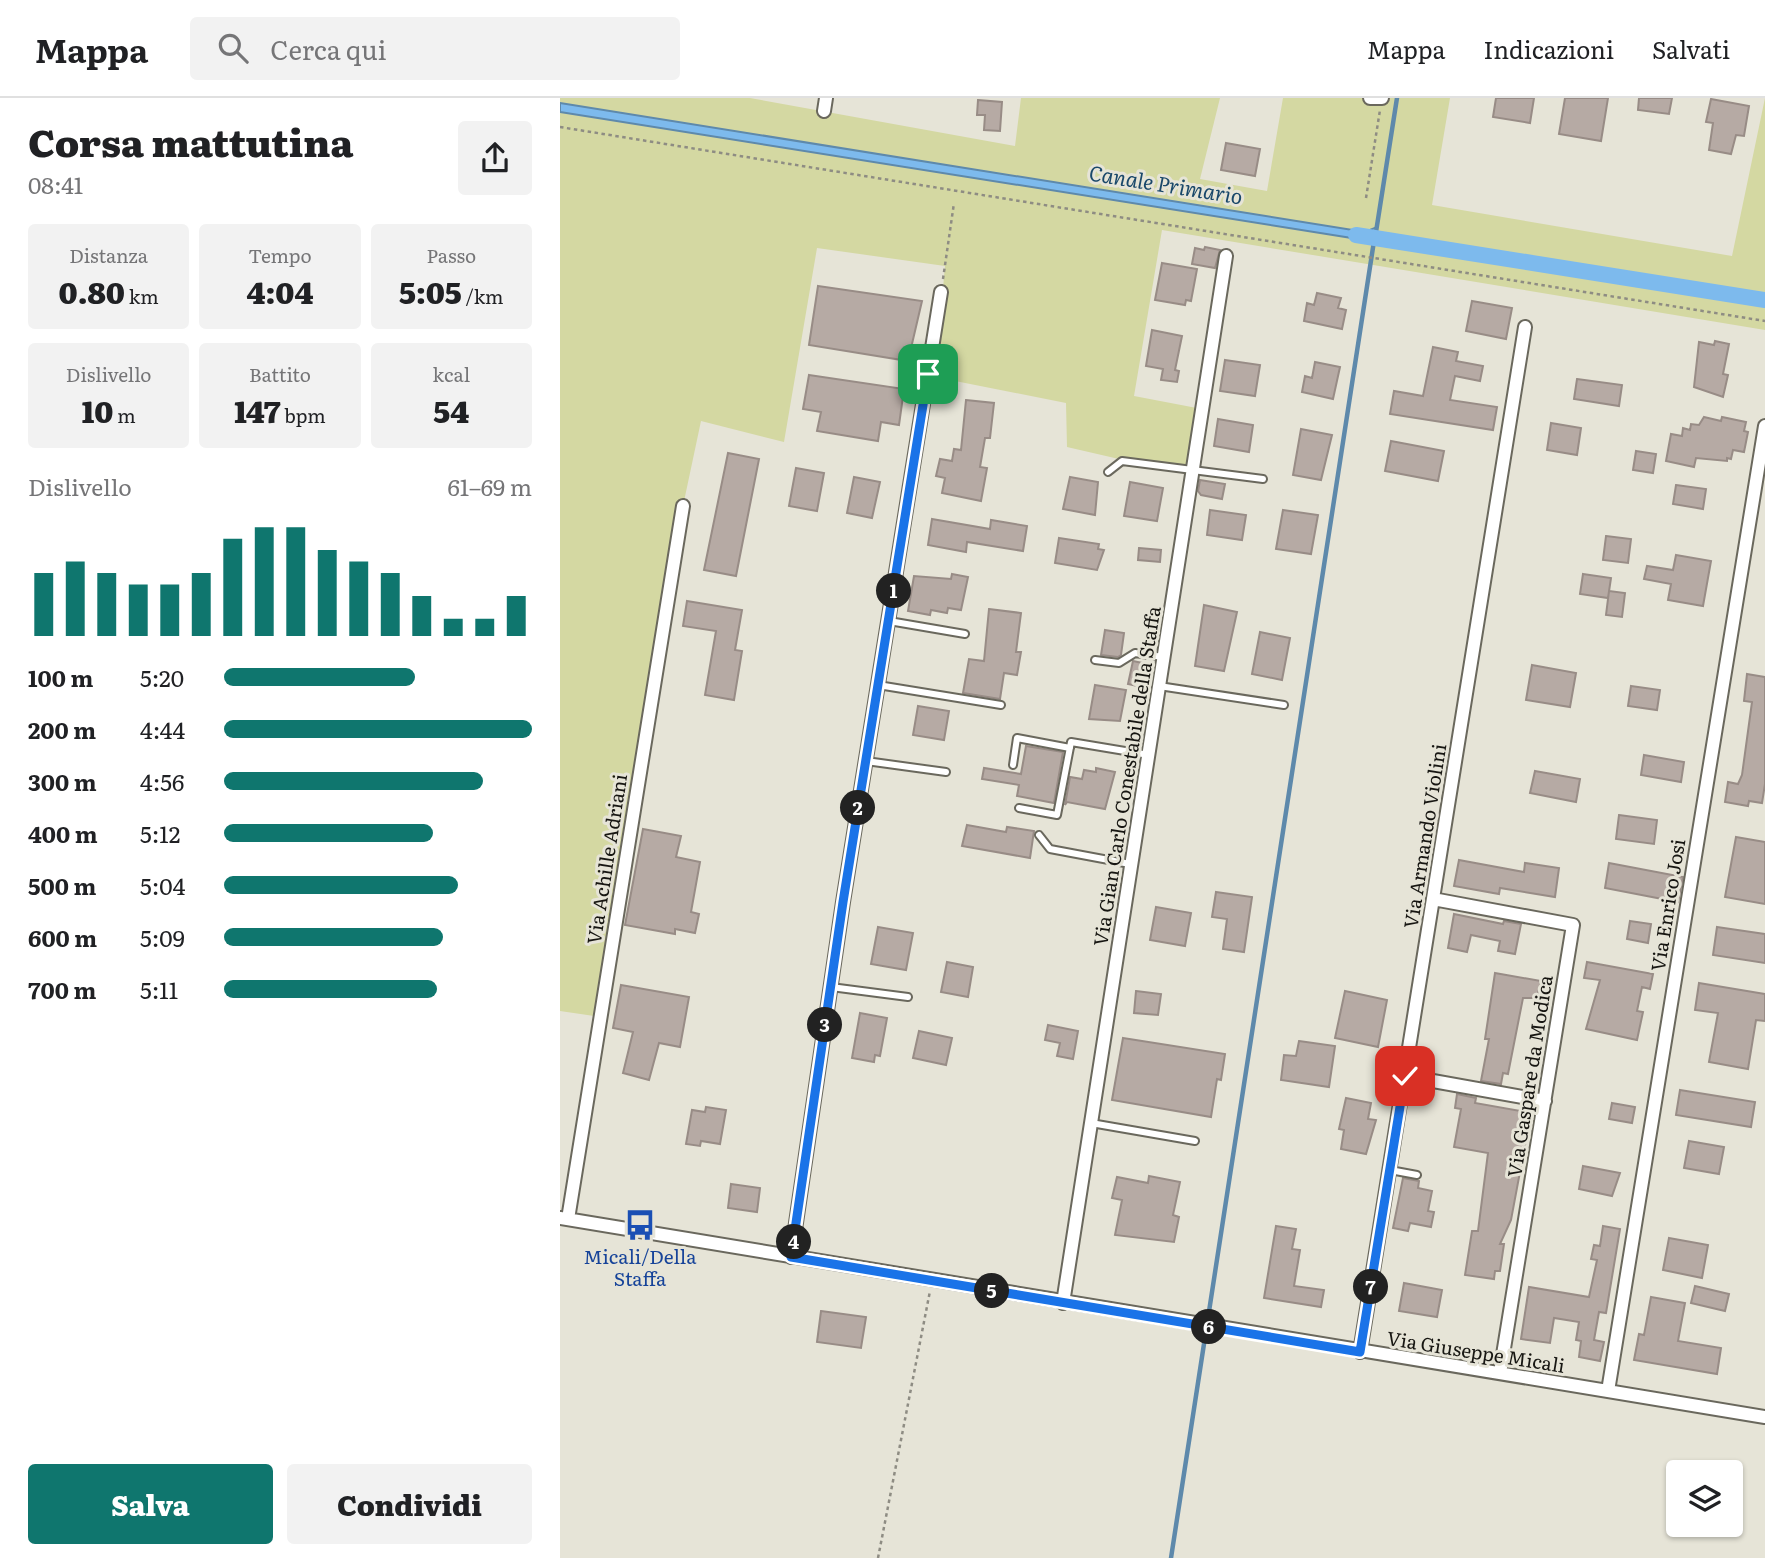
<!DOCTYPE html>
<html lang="it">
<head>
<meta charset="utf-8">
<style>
	body { margin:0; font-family:Literata,serif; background:#f2f2f2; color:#202124; height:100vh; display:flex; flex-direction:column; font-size:26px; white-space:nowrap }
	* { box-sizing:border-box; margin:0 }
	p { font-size:23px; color:#757577 }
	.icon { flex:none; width:38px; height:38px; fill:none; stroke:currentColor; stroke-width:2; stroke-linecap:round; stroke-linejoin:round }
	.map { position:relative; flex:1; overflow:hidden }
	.panel { display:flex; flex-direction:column; background:#fff; width:560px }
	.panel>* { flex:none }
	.buttons { position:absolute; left:1106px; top:1362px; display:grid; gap:14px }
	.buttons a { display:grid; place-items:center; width:77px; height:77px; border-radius:7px; background:#fff; box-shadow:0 2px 5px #0004; font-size:35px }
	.pin { position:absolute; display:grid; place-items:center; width:60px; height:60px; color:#fff; margin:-30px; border-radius:14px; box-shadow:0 4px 10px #0006 }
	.km { position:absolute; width:35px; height:35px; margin:-18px; border-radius:50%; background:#222; color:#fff; font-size:19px; line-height:35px; text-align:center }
	.round { display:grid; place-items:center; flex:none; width:74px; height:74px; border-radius:7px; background:#f2f2f2 }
	.head { display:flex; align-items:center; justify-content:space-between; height:119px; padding:0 28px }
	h1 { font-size:38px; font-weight:800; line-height:52px }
	.stats { display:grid; grid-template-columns:repeat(3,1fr); gap:10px; height:119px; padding:7px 28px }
	.stats div { display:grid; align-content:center; border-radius:7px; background:#f2f2f2; text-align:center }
	.stats b { font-size:30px; font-weight:800 }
	.stats small { font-size:19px; font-weight:400 }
	.stats p { font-size:19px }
	.chart { height:196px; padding:14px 28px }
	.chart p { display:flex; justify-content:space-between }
	.chart svg { width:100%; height:126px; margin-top:7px; stroke:#0f766e; stroke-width:6 }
	.cta { display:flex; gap:14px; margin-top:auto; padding:14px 28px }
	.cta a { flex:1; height:80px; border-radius:7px; background:#0f766e; color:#fff; font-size:28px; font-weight:800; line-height:80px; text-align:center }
	.cta a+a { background:#f2f2f2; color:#202124 }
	ul { padding:0 28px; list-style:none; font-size:23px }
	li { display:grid; grid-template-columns:112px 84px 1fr; align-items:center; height:52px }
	li i { height:18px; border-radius:9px; background:#0f766e }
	header { display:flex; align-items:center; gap:42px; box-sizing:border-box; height:98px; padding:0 35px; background:#fff; border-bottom:2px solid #e0e0e0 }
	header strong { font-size:33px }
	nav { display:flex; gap:38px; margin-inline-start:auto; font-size:24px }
	.search { width:490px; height:63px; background:#f2f2f2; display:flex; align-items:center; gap:18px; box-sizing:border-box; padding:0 24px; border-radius:7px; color:#757577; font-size:26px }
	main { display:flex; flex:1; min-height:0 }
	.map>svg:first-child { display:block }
	.green { fill:#d4d8a2 }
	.water { fill:#7dbaed; stroke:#5e89ab; stroke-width:2 }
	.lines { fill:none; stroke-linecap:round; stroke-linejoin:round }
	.stream { stroke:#5e89ab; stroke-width:4.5 }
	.canal { stroke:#7dbaed; stroke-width:16 }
	.building { fill:#b6aaa4; stroke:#988c86; stroke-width:2 }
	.lane-casing { stroke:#6a685d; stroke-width:10 }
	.street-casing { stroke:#6a685d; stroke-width:16 }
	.path { stroke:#8e8c83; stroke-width:2.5; stroke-dasharray:3.5 3.5; stroke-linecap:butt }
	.lane { stroke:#fff; stroke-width:6 }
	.street { stroke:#fff; stroke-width:12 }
	.route-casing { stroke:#fff; stroke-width:14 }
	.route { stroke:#1a73e8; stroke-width:9 }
	.labels { text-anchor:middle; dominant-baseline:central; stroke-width:6; stroke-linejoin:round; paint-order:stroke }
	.street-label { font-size:19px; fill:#171612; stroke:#e6e4d7 }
	.transit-label { font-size:19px; fill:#164399; stroke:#e6e4d7 }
	.water-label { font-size:21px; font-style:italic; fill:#1a486a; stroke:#e6e4d7 }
</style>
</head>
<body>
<header>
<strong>Mappa</strong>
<div class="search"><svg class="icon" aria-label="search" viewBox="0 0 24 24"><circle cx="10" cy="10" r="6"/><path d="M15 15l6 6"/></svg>Cerca qui</div>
<nav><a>Mappa</a><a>Indicazioni</a><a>Salvati</a></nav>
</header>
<main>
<section class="panel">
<div class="head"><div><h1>Corsa mattutina</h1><p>08:41</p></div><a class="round"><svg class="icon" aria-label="share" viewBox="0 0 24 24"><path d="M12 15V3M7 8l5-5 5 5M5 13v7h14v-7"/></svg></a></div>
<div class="stats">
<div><p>Distanza</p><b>0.80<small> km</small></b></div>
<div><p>Tempo</p><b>4:04</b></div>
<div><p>Passo</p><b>5:05<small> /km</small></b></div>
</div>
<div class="stats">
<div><p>Dislivello</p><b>10<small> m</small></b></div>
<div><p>Battito</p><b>147<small> bpm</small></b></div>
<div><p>kcal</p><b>54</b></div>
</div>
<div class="chart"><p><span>Dislivello</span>61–69 m</p>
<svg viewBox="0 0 160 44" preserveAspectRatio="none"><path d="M5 44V22M15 44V18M25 44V22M35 44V26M45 44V26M55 44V22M65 44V10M75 44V6M85 44V6M95 44V14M105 44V18M115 44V22M125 44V30M135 44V38M145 44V38M155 44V30"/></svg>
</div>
<ul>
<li><b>100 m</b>5:20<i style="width:62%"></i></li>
<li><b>200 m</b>4:44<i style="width:100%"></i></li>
<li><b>300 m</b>4:56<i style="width:84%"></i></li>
<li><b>400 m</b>5:12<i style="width:68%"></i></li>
<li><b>500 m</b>5:04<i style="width:76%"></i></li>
<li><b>600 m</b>5:09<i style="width:71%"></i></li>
<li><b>700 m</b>5:11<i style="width:69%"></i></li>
</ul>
<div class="cta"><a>Salva</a><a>Condividi</a></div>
</section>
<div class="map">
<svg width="1205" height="1460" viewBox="0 0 1205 1460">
	<rect width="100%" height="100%" fill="#e6e4d7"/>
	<path class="green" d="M 0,0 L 190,0 L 455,48 L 461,0 L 660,0 L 640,81 L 707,93 L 723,0 L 890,0 L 872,107 L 1172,158 L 1205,0 L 1205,232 L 602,132 L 574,298 L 642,311 L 633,370 L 572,364 L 507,349 L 506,305 L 375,279 L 385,168 L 257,150 L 224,344 L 141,323 L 123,408 L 41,919 L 0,913 Z"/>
	<path class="water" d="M 0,5 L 805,134 L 817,129 L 814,148 L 804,142 L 0,14 Z"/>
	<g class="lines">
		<path class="stream" d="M 816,134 L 837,0
			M 611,1460 L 814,143"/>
		<path class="canal" d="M 796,137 L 1205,202"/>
	</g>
	<path class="building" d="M 936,0 L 974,0 L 970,25 L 933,19 Z
		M 1005,0 L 1048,0 L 1041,43 L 999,36 Z
		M 1079,0 L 1112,0 L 1109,16 L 1078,12 Z
		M 1151,1 L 1189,8 L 1184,38 L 1176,37 L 1171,56 L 1149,52 L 1153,25 L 1146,24 Z
		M 418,2 L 442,4 L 440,33 L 424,32 L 425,17 L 417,17 Z
		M 666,45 L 700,51 L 695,78 L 661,72 Z
		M 645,149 L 660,152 L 655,170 L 632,166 L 635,150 L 644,152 Z
		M 602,165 L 637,171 L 631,203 L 626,202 L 625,207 L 595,202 Z
		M 258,188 L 362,203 L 348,263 L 249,247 Z
		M 757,195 L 781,200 L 778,210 L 786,212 L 782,231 L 744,223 L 747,205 L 754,207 Z
		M 912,203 L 952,210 L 946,241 L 906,233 Z
		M 592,232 L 622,238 L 615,272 L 619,273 L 617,284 L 601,282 L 603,271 L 586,268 Z
		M 1155,243 L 1169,246 L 1163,276 L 1168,277 L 1163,299 L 1134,289 L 1139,244 L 1154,247 Z
		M 873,249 L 898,254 L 896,263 L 923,268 L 920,283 L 895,278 L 890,302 L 937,309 L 933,332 L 830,316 L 834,293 L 863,298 Z
		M 665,262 L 700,267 L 695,298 L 660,293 Z
		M 755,264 L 780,269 L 773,301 L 742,294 L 745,278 L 752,280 Z
		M 249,277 L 344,291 L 339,327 L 321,324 L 318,343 L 257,333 L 261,314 L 243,311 Z
		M 1017,281 L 1062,287 L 1059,308 L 1014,301 Z
		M 406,302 L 434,305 L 430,340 L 425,340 L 420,369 L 427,370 L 421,403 L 382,395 L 385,380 L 376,378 L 380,361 L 392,363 L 394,351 L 401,352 Z
		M 1144,319 L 1161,323 L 1162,319 L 1186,324 L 1184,333 L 1188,334 L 1184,354 L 1173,352 L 1171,361 L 1167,360 L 1167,363 L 1136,360 L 1134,369 L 1106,363 L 1111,336 L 1122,338 L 1123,330 L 1130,332 L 1131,326 L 1139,327 Z
		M 658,321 L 693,327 L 689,354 L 654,348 Z
		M 991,325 L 1021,330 L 1017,357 L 987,352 Z
		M 741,331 L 772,337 L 761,382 L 733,377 Z
		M 831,343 L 884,353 L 878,383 L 825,373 Z
		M 1076,353 L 1096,356 L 1093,375 L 1073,372 Z
		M 168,355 L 199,361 L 176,478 L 144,472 Z
		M 236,370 L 264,375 L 257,413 L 229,408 Z
		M 294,379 L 320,384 L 312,420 L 287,415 Z
		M 510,379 L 538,384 L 535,417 L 503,411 Z
		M 640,382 L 665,386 L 662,401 L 641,397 L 638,393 Z
		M 570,384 L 603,390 L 597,423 L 564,418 Z
		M 1116,387 L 1146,391 L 1143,411 L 1113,406 Z
		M 650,412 L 686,417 L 682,442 L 647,437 Z
		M 723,412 L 758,417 L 751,456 L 716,451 Z
		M 372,421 L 430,431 L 431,422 L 467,428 L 463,453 L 407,444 L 406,454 L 368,447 Z
		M 1046,438 L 1071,441 L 1068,465 L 1043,462 Z
		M 499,440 L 539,446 L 538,451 L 544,452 L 537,472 L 495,465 Z
		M 579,450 L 601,452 L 600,464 L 578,462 Z
		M 1116,457 L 1151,463 L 1143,508 L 1108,502 L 1111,486 L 1084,481 L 1087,468 L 1113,472 Z
		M 392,476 L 408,479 L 401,512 L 388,510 L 387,515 L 371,512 L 370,517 L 348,513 L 354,478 L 391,481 Z
		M 1023,476 L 1051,480 L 1048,500 L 1020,496 Z
		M 1049,493 L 1065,495 L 1062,519 L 1046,517 Z
		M 127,503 L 182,512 L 175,552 L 182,553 L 174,602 L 145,597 L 156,533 L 123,528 Z
		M 644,507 L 677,514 L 664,573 L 635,568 Z
		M 429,511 L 461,515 L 456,554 L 461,554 L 457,577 L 444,575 L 440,601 L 403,595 L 409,561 L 424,563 Z
		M 545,532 L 564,535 L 561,557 L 558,559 L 541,557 Z
		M 700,534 L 730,540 L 722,582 L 692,576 Z
		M 573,563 L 592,567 L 587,590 L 568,586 Z
		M 972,567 L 1016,575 L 1010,609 L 966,602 Z
		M 1187,576 L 1205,579 L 1205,686 L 1202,705 L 1189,703 L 1188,708 L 1165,704 L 1168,684 L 1178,686 L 1182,677 L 1192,604 L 1184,603 Z
		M 535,587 L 566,592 L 560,623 L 529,621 Z
		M 1071,588 L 1100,592 L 1097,612 L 1068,608 Z
		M 358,608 L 389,613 L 384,642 L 353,637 Z
		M 466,648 L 503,654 L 494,705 L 457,698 L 459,687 L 422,681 L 424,670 L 461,676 Z
		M 1084,657 L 1124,664 L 1121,684 L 1081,677 Z
		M 536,670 L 555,674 L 545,711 L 507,704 L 505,707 L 510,679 L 522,681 L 524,672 L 536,674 Z
		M 975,673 L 1020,681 L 1016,704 L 970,695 Z
		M 1059,717 L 1097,722 L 1094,746 L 1056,741 Z
		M 407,727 L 446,734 L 447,729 L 474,733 L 470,760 L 402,748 Z
		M 83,731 L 121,738 L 116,759 L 140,764 L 131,814 L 139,816 L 135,835 L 115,831 L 115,836 L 65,827 Z
		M 1176,739 L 1205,744 L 1205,806 L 1165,799 Z
		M 899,762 L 964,774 L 965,765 L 999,770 L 995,799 L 940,790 L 939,796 L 894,788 Z
		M 1049,765 L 1123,779 L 1118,804 L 1045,790 Z
		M 656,794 L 692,799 L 684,854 L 663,851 L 667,821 L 652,819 Z
		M 596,809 L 631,815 L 625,848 L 590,842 Z
		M 894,816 L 943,826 L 944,823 L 961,826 L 955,856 L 938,853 L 940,843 L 911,837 L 907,854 L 888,850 Z
		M 1070,823 L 1091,826 L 1088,845 L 1067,841 Z
		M 318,829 L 353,835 L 346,872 L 311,866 Z
		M 1157,829 L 1205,836 L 1205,865 L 1153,857 Z
		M 387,864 L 413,869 L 408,899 L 381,894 Z
		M 1027,864 L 1093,876 L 1090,891 L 1082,889 L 1077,913 L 1083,914 L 1077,942 L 1026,931 L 1040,882 L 1024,880 Z
		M 935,875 L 981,883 L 977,900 L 963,900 L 948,976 L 943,975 L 941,986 L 921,983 L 929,941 L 925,941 Z
		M 1139,885 L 1205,896 L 1205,923 L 1196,922 L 1188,971 L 1149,964 L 1158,915 L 1135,912 Z
		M 61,887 L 129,899 L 120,949 L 99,945 L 89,982 L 63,975 L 73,934 L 53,930 Z
		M 576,893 L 601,896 L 598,917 L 574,915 Z
		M 785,893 L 827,902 L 818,949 L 775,940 Z
		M 300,915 L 327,920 L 320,958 L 315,957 L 314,964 L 292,960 Z
		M 488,927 L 518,933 L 513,961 L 497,958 L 500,945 L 485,942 Z
		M 359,933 L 392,940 L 386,967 L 353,960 Z
		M 563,940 L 665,956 L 661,982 L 657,981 L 651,1019 L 552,1002 Z
		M 739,943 L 775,948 L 769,989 L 721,982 L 724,957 L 736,958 Z
		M 1120,992 L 1195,1004 L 1191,1029 L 1116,1017 Z
		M 897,996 L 916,1000 L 915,1005 L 971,1015 L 951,1122 L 940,1146 L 944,1146 L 940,1173 L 935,1173 L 934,1181 L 905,1177 L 912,1133 L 918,1133 L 928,1055 L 894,1049 L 901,1011 L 895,1010 Z
		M 786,1000 L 811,1005 L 808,1021 L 816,1022 L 806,1056 L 781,1051 L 784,1032 L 779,1031 Z
		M 1052,1005 L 1075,1009 L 1072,1025 L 1049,1021 Z
		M 146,1009 L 166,1012 L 160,1046 L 141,1043 L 140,1048 L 126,1046 L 132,1012 L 145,1014 Z
		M 1129,1043 L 1164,1049 L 1159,1076 L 1124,1070 Z
		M 1023,1068 L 1060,1075 L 1052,1098 L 1019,1091 Z
		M 589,1078 L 620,1084 L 613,1117 L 619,1119 L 614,1144 L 555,1137 L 562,1102 L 552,1100 L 557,1079 L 588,1085 Z
		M 843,1080 L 859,1083 L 858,1090 L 872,1093 L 868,1113 L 874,1114 L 871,1129 L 850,1125 L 848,1133 L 833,1130 Z
		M 171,1086 L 200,1090 L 197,1114 L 168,1110 Z
		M 716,1128 L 736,1131 L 732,1151 L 740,1152 L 734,1188 L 764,1192 L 761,1209 L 704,1200 Z
		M 1043,1128 L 1060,1131 L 1046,1215 L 1039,1214 L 1034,1242 L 1044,1244 L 1040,1263 L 1019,1259 L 1021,1243 L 1016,1242 L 1019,1224 L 994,1220 L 990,1245 L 961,1241 L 969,1189 L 1029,1199 L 1037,1162 L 1031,1161 L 1034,1147 L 1040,1148 Z
		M 1109,1140 L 1148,1147 L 1142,1180 L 1103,1172 Z
		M 844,1185 L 882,1192 L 877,1219 L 839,1213 Z
		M 1135,1188 L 1169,1196 L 1165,1213 L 1131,1205 Z
		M 1091,1199 L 1125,1205 L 1118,1243 L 1161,1250 L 1157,1276 L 1074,1262 L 1079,1236 L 1084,1237 Z
		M 261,1213 L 306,1219 L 301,1250 L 257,1244 Z"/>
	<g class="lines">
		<defs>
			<path id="lane" d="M 548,374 L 562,363 L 703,381
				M 329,523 L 405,536
				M 535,562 L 559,565 L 575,555 L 603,559
				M 318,587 L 441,607
				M 599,588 L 724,607
				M 306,663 L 386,674
				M 453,667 L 457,640 L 510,650
				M 459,710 L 497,717 L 511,644 L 589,657
				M 479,737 L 490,751 L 570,766
				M 271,889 L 348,899
				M 531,1025 L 635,1043
				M 830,1072 L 857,1077"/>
			<path id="street" d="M 810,0 L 822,0
				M 264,13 L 266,0
				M 873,801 L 1013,827 L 940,1275
				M 845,978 L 985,1003
				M 0,1120 L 1205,1319
				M 8,1121 L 123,408
				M 231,1159 L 283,804 L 381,194
				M 503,1205 L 666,158
				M 800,1254 L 965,229
				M 1048,1293 L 1205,328"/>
		</defs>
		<use href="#lane" class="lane-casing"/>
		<use href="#street" class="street-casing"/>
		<path class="path" d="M 0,29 L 1205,223
			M 806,100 L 820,12
			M 383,181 L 394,105
			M 318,1460 L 370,1193"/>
		<use href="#lane" class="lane"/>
		<use href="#street" class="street"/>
	</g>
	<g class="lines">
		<defs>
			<path id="route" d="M 368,276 L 283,804 L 231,1159 L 800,1254 L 845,978"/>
		</defs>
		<use href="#route" class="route-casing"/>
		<use href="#route" class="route"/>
	</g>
	<defs>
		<symbol id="bus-bare" viewBox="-9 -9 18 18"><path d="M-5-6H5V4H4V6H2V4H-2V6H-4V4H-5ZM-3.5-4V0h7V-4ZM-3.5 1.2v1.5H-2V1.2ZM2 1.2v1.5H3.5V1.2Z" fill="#1a4fb4" stroke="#e6e4d7" stroke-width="2.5" paint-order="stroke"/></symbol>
	</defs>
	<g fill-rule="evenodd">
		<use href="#bus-bare" x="58" y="1105" width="44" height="44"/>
	</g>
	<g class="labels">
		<g class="street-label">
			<text transform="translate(566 678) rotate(-81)">Via Gian Carlo Conestabile della Staffa</text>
			<text transform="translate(864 738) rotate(-81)">Via Armando Violini</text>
			<text transform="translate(46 761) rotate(-81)">Via Achille Adriani</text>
			<text transform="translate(1107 807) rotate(-81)">Via Enrico Josi</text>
			<text transform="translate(969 978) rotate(-81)">Via Gaspare da Modica</text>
			<text transform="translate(916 1253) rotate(9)">Via Giuseppe Micali</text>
		</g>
		<g class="transit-label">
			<text x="80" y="1158">Micali/Della<tspan x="80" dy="22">Staffa</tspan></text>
		</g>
		<g class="water-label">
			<text transform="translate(606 85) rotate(9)">Canale Primario</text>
		</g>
	</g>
</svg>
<div class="buttons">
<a><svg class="icon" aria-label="layers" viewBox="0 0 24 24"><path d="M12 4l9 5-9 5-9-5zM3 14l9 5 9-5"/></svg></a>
</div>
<div class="pin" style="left:368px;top:276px;background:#1e9e55"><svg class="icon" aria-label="arrive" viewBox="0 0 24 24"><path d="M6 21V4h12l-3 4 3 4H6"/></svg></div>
<div class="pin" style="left:845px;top:978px;background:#d93025"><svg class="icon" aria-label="check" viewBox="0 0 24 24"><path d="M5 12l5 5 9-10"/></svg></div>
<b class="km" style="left:334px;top:493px">1</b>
<b class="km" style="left:298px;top:710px">2</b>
<b class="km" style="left:265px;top:927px">3</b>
<b class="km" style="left:234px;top:1144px">4</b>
<b class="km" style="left:432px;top:1193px">5</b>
<b class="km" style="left:649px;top:1229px">6</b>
<b class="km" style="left:811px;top:1189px">7</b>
</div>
</main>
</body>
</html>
